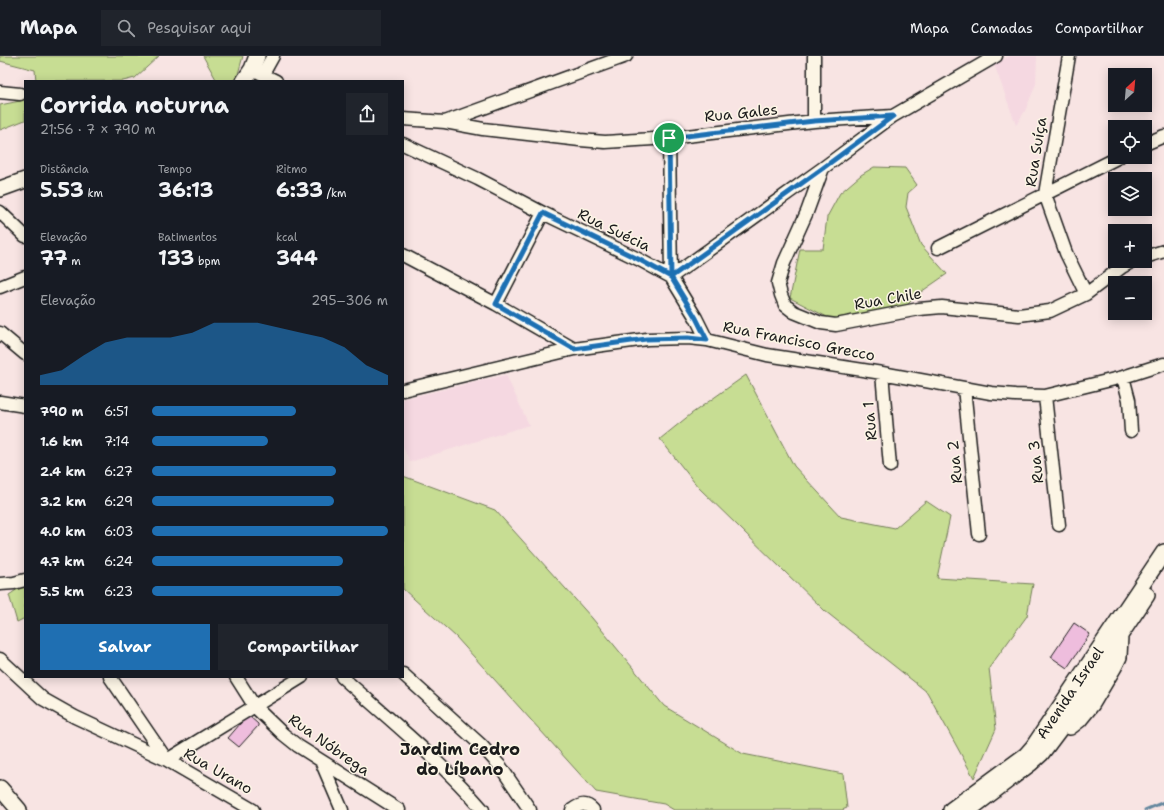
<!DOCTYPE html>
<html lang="pt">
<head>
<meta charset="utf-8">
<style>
	body { margin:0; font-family:"Shantell Sans",sans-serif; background:#20242c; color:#f1f3f6; height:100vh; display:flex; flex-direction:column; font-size:15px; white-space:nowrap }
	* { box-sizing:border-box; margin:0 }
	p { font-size:13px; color:#9ea1a6 }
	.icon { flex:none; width:22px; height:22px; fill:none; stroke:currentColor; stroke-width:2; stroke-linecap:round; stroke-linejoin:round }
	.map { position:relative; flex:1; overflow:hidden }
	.panel { position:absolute; left:24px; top:24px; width:380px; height:598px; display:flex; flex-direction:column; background:#171b24; border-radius:0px; box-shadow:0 2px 10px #0003 }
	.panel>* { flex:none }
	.needle { width:26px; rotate:26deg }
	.fabs { position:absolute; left:1108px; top:12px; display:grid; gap:8px }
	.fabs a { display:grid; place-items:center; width:44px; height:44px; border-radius:0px; background:#171b24; box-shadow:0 2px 10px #0003; font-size:20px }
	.pin { position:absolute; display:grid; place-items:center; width:34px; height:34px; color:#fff; margin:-17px; border:2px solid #fff; border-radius:50%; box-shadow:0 1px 4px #0007 }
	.round { display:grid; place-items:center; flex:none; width:42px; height:42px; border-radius:0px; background:#20242c }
	.summary { display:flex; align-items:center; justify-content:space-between; height:68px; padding:0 16px }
	h1 { font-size:22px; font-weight:700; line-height:30px }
	.metrics { display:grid; grid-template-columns:repeat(3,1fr); gap:6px; height:68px; padding:4px 16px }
	.metrics div { display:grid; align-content:center }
	.metrics b { font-size:20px; font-weight:700 }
	.metrics small { font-size:11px; font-weight:400 }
	.metrics p { font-size:11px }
	.chart { height:112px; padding:8px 16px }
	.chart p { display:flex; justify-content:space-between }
	.chart svg { width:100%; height:72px; margin-top:4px; fill:#1f6fb2; opacity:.7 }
	.button { display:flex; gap:8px; margin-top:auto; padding:8px 16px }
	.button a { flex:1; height:46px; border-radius:0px; background:#1f6fb2; color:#fff; font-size:16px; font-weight:700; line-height:46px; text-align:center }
	.button a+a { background:#20242c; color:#f1f3f6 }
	ul { padding:0 16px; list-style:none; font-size:13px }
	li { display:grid; grid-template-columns:64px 48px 1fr; align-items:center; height:30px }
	li i { height:10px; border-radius:5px; background:#1f6fb2 }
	header { display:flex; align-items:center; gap:24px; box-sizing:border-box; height:56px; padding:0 20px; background:#171b24; border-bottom:1px solid #363941 }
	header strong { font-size:19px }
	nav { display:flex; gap:22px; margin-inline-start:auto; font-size:14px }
	.search { width:280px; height:36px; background:#20242c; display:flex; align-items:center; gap:10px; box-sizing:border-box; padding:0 14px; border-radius:0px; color:#9ea1a6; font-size:15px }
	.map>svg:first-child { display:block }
	.built { fill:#f5d8e1 }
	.green { fill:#c7dd93; stroke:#727c58 }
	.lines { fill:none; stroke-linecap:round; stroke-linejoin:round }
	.stream { stroke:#64879e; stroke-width:3 }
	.building { fill:#eebddd; stroke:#1c1c1c }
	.minor-casing { stroke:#1c1c1c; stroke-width:15 }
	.major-casing { stroke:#1c1c1c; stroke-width:18 }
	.minor { stroke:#fcf5e5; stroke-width:12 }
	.major { stroke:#fcf5e5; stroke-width:15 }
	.route-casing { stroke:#fff; stroke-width:8 }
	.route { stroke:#1f6fb2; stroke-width:5 }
	.labels { text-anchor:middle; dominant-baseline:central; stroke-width:3; stroke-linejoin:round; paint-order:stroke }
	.street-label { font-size:15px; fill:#1c1c1c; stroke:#fcf5e5 }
	.quarter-label { font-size:17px; font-weight:bold; fill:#1c1c1c; stroke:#fcf5e5 }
</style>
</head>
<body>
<header>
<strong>Mapa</strong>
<div class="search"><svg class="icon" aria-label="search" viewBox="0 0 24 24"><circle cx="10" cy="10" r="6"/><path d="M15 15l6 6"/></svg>Pesquisar aqui</div>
<nav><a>Mapa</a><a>Camadas</a><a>Compartilhar</a></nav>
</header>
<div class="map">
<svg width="1164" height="754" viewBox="0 0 1164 754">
	<rect width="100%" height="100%" fill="#f8e4e3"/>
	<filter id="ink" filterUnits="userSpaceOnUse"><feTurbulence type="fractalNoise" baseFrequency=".025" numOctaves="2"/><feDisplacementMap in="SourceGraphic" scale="8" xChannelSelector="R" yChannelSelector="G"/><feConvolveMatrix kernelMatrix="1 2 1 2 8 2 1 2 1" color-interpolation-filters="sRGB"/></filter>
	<g filter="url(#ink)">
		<path class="built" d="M 1010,0 L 1037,0 L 1036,28 L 1025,55 L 1016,69 L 994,8 Z
			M 506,319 L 529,369 L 410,406 L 403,391 L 403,343 Z"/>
		<path class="green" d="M 0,0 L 159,0 L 135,22 L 123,25 L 36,25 L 35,14 L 0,5 Z
			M 203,0 L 243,0 L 238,18 L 233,25 L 217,25 Z
			M 25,44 L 25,64 L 0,74 L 0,49 Z
			M 874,111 L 905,112 L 917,129 L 908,137 L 906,151 L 921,189 L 947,218 L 918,238 L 907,249 L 831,263 L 790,242 L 800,193 L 823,193 L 827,161 L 840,137 L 861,119 Z
			M 746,319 L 794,410 L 841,461 L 895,472 L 926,445 L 950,461 L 937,522 L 1033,528 L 1027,560 L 989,612 L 996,673 L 974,722 L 927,636 L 825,555 L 698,431 L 660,383 L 691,358 Z
			M 403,420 L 495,454 L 592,562 L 664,650 L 743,698 L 843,718 L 847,752 L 842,754 L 674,754 L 664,748 L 596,736 L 456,581 L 403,533 Z
			M 25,528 L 25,562 L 17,566 L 9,539 Z"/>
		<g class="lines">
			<path class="stream" d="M 1145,754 L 1164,746"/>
		</g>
		<path class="building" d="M 1074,567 L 1090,578 L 1067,612 L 1051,601 Z
			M 249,660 L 258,668 L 258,670 L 239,691 L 228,682 L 246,661 Z"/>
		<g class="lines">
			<defs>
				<path id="minor" d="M 1069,0 L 1045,138 L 1066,197 L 1086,238
					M 252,13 L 276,25
					M 263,18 L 273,0
					M 0,36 L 20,38
					M 403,63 L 445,66 L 483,73 L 580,84 L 605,86 L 669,82 L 814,65 L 893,60 L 996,0
					M 814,65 L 814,0
					M 445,66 L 626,0
					M 669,82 L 671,221 L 696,262 L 707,284
					M 403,88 L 478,123 L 543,157 L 638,203 L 671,221
					M 1145,88 L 1164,80
					M 823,112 L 807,156 L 784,207 L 778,227 L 781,239 L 785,249 L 794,256 L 821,267 L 836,269 L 919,253 L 942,251 L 1019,259 L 1050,255 L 1086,238 L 1122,211 L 1133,205
					M 0,156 L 25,180
					M 938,192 L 1119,101
					M 403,199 L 496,248 L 574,293
					M 1145,201 L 1164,195
					M 671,221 L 823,112 L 893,60
					M 0,231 L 25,221
					M 496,248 L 543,157
					M 0,277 L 25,298
					M 882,317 L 890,410
					M 1123,321 L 1129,344 L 1131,375
					M 964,332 L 979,478
					M 403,334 L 574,293 L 647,283 L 688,282 L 707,284 L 767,299 L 882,317 L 991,337 L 1015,339 L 1045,340 L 1123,321 L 1164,308
					M 1045,340 L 1059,469
					M 0,346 L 25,350
					M 0,528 L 14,527 L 25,524
					M 0,603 L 43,643 L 75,661 L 167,704 L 253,754
					M 403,618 L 481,689 L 500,710 L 530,754
					M 110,621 L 166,703
					M 236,621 L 255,651 L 283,678 L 298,690 L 399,754
					M 342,621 C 390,664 441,705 483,754
					M 167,704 L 302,621
					M 321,705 L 342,754
					M 572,754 C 580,748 586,746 593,754"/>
				<path id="major" d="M 244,25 L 252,13 L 257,0
					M 0,133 L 25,124
					M 1070,671 L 1079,664 L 1092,648 L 1114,611 L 1119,601 L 1120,580
					M 0,732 L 19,754
					M 951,754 L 1026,699 L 1033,691 L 1164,496
					M 969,754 L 1031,707 L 1041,698 L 1074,654 L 1109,596 L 1147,539"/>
			</defs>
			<use href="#minor" class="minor-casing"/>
			<use href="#major" class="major-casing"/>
			<use href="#minor" class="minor"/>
			<use href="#major" class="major"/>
		</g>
	</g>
	<g class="lines" filter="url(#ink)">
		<defs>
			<path id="route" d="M 669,82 L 671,221 L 638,203 L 543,157 L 496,248 L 574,293 L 646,283 L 688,282 L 707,284 L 696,262 L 671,221 L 823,112 L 893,60 L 814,65 L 669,82"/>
		</defs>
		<use href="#route" class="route-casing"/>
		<use href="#route" class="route"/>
	</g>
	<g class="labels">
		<g class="street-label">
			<text transform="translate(741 57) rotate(-6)">Rua Gales</text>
			<text transform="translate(1036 96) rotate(-81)">Rua Suíça</text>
			<text transform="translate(614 174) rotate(26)">Rua Suécia</text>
			<text transform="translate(888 243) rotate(-10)">Rua Chile</text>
			<text transform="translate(799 285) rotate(11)">Rua Francisco Grecco</text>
			<text transform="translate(870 365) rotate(-95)">Rua 1</text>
			<text transform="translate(955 406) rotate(-96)">Rua 2</text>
			<text transform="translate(1036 406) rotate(-96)">Rua 3</text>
			<text transform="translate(1070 637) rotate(-56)">Avenida Israel</text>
			<text transform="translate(329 689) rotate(35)">Rua Nóbrega</text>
			<text transform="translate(218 715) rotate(30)">Rua Urano</text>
		</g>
		<g class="quarter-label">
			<text x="460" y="693">Jardim Cedro<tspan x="460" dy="20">do Líbano</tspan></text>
		</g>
	</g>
</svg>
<div class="fabs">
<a><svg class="needle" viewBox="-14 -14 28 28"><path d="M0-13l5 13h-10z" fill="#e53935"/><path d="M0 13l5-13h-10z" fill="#9ea1a6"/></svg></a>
<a><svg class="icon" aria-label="locate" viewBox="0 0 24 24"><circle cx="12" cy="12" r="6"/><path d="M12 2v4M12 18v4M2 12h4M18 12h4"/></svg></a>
<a><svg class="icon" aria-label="layers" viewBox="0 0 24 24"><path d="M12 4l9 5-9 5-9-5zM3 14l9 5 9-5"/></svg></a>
<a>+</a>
<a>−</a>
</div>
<div class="pin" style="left:669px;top:82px;background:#1e9e55"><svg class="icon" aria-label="arrive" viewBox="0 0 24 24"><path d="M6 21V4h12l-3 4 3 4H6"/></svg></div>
<section class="panel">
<div class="summary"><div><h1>Corrida noturna</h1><p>21:56 · 7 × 790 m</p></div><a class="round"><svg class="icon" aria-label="share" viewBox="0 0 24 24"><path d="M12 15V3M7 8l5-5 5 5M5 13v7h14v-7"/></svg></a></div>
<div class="metrics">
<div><p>Distância</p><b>5.53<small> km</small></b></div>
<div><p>Tempo</p><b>36:13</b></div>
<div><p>Ritmo</p><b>6:33<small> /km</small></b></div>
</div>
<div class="metrics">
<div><p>Elevação</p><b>77<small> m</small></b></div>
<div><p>Batimentos</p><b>133<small> bpm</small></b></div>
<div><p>kcal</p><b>344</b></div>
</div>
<div class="chart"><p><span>Elevação</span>295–306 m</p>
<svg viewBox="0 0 160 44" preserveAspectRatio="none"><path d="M0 44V38L10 35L20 26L30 18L40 15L50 15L60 15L70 12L80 6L90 6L100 6L110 9L120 12L130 15L140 21L150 32L160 38V44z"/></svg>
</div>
<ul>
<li><b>790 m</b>6:51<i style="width:61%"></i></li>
<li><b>1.6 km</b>7:14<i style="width:49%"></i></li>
<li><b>2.4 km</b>6:27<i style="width:78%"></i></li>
<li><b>3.2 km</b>6:29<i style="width:77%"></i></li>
<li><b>4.0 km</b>6:03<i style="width:100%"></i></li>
<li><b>4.7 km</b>6:24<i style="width:81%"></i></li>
<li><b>5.5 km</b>6:23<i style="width:81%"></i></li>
</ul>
<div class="button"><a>Salvar</a><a>Compartilhar</a></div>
</section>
</div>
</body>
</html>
